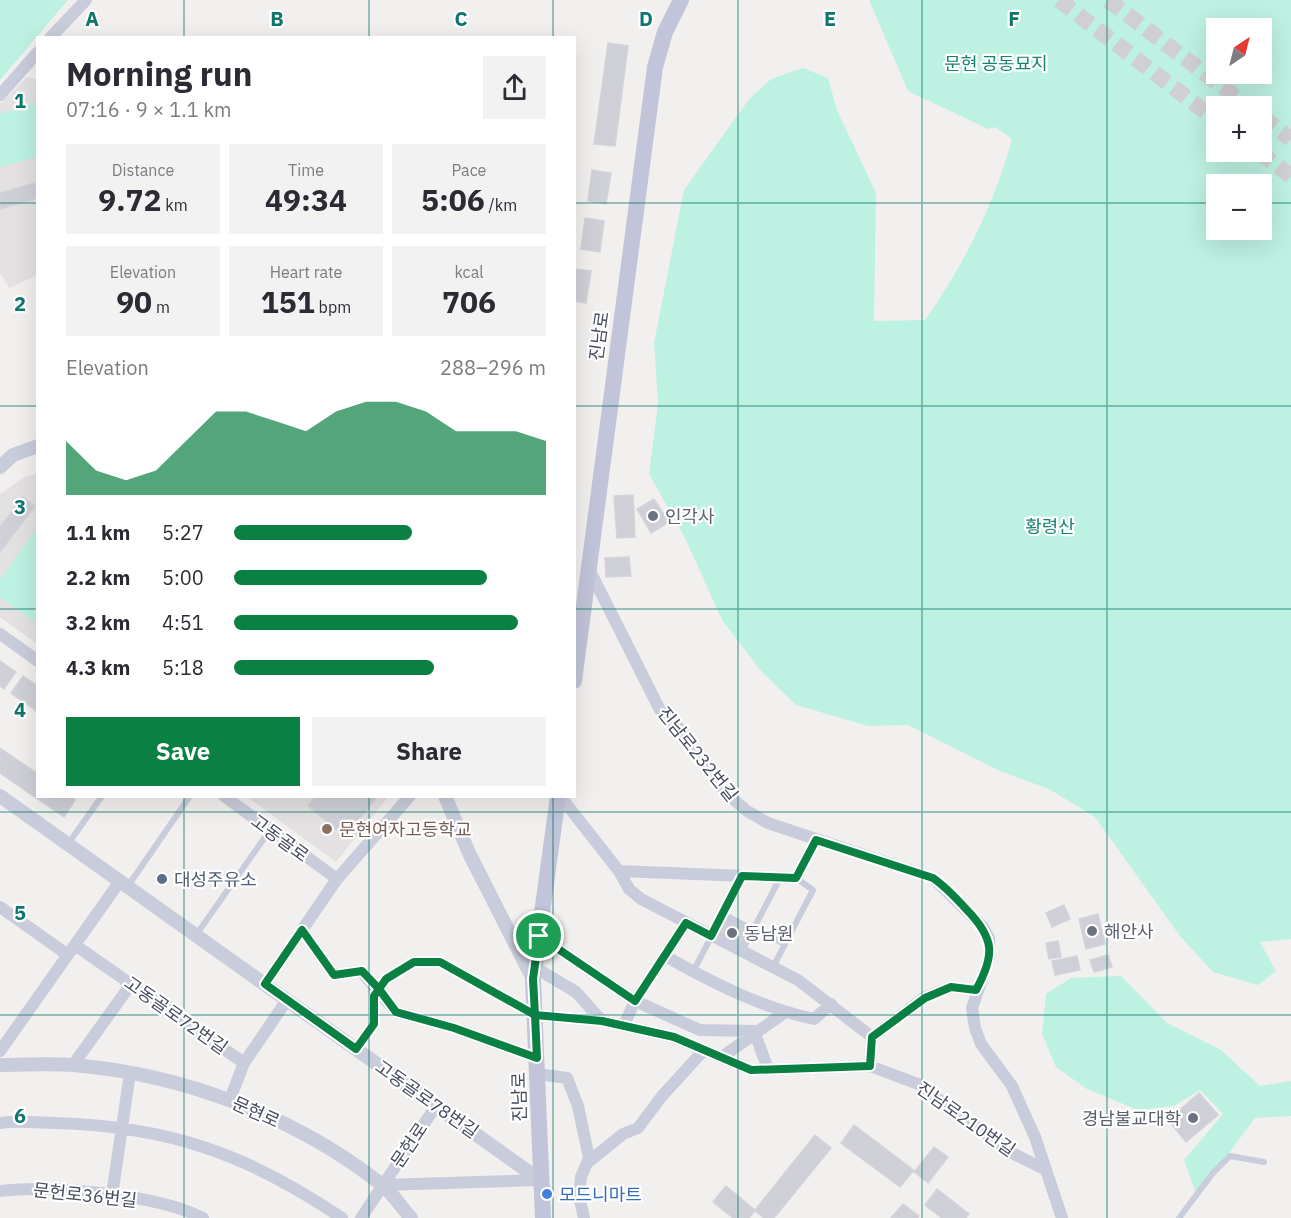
<!DOCTYPE html>
<html lang="en">
<head>
<meta charset="utf-8">
<style>
	body { margin:0; font-family:"IBM Plex Sans","Noto Sans KR",sans-serif; background:#f2f2f3; color:#2b2b33; height:100vh; display:flex; flex-direction:column; font-size:22px; white-space:nowrap }
	* { box-sizing:border-box; margin:0 }
	p { font-size:20px; color:#7c7c81 }
	.icon { flex:none; width:33px; height:33px; fill:none; stroke:currentColor; stroke-width:2; stroke-linecap:round; stroke-linejoin:round }
	.map { position:relative; flex:1; overflow:hidden }
	.details { position:absolute; left:36px; top:36px; width:540px; height:762px; display:flex; flex-direction:column; background:#fff; border-radius:0px; box-shadow:0 6px 24px #0002 }
	.details>* { flex:none }
	.needle { width:39px; rotate:35deg }
	.controls { position:absolute; left:1206px; top:18px; display:grid; gap:12px }
	.controls a { display:grid; place-items:center; width:66px; height:66px; border-radius:0px; background:#fff; box-shadow:0 6px 24px #0002; font-size:30px }
	.pin { position:absolute; display:grid; place-items:center; width:51px; height:51px; color:#fff; margin:-26px; border:3px solid #fff; border-radius:50%; box-shadow:0 2px 6px #0007 }
	.round { display:grid; place-items:center; flex:none; width:63px; height:63px; border-radius:0px; background:#f2f2f3 }
	.overview { display:flex; align-items:center; justify-content:space-between; height:102px; padding:0 30px }
	h1 { font-size:33px; font-weight:700; line-height:45px }
	.figures { display:grid; grid-template-columns:repeat(3,1fr); gap:9px; height:102px; padding:6px 30px }
	.figures div { display:grid; align-content:center; border-radius:0px; background:#f2f2f3; text-align:center }
	.figures b { font-size:30px; font-weight:700 }
	.figures small { font-size:16px; font-weight:400 }
	.figures p { font-size:16px }
	.chart { height:168px; padding:12px 30px }
	.chart p { display:flex; justify-content:space-between }
	.chart svg { width:100%; height:108px; margin-top:6px; fill:#0b8043; opacity:.7 }
	.cta { display:flex; gap:12px; margin-top:auto; padding:12px 30px }
	.cta a { flex:1; height:69px; border-radius:0px; background:#0b8043; color:#fff; font-size:24px; font-weight:700; line-height:69px; text-align:center }
	.cta a+a { background:#f2f2f3; color:#2b2b33 }
	ul { padding:0 30px; list-style:none; font-size:20px }
	li { display:grid; grid-template-columns:96px 72px 1fr; align-items:center; height:45px }
	li i { height:15px; border-radius:8px; background:#0b8043 }
	.map>svg:first-child { display:block }
	.education { fill:#e3e1e1 }
	.green { fill:#bdf1e2; fill-rule:evenodd }
	.building { fill:#cfd0d7; stroke:#d4d3db; stroke-width:1.5 }
	.lines { fill:none; stroke-linecap:round; stroke-linejoin:round }
	.secondary-tunnel { stroke:#d0cfd2; stroke-width:16; stroke-dasharray:16 8; stroke-linecap:butt }
	.service { stroke:#c9ccda; stroke-width:6 }
	.minor { stroke:#c9ccda; stroke-width:12 }
	.tertiary { stroke:#c9ccda; stroke-width:14 }
	.secondary { stroke:#c2c5d9; stroke-width:16 }
	.route-casing { stroke:#fff; stroke-width:12 }
	.route { stroke:#0b8043; stroke-width:8 }
	.grid { fill:none; stroke:#0f766e; stroke-width:1.5; stroke-opacity:0.55 }
	.worship-dot { fill:#6b7280; stroke:#fff; stroke-width:2 }
	.education-dot { fill:#8d6e63; stroke:#fff; stroke-width:2 }
	.service-dot { fill:#5c6f8a; stroke:#fff; stroke-width:2 }
	.shop-dot { fill:#3f7fe0; stroke:#fff; stroke-width:2 }
	.labels { text-anchor:middle; dominant-baseline:central; stroke-width:4.5; stroke-linejoin:round; paint-order:stroke }
	.park-label { font-size:18px; fill:#14836f; stroke:#fff }
	.street-label { font-size:18px; fill:#474c5e; stroke:#fff }
	.worship-label { font-size:18px; fill:#5b616d; stroke:#fff; text-anchor:start }
	.education-label { font-size:18px; fill:#785e54; stroke:#fff; text-anchor:start }
	.service-label { font-size:18px; fill:#4e5e75; stroke:#fff; text-anchor:start }
	.shop-label { font-size:18px; fill:#366cbe; stroke:#fff; text-anchor:start }
	.grid-label { font-size:20px; text-anchor:middle; font-weight:bold; fill:#0f766e; stroke:#fff; stroke-width:4.5; stroke-linejoin:round; paint-order:stroke }
</style>
</head>
<body>
<div class="map">
<svg width="1291" height="1218" viewBox="0 0 1291 1218">
	<rect width="100%" height="100%" fill="#f2f0ef"/>
	<path class="education" d="M 27,77 L 37,79 L 37,275 L 9,288 L 0,273 L 0,104 Z
		M 37,474 L 37,644 L 0,617 L 0,494 L 26,476 Z
		M 247,797 L 388,797 L 336,862 Z"/>
	<path class="green" d="M 0,0 L 68,0 L 0,80 Z
		M 869,0 L 1291,0 L 1291,939 L 1260,942 L 1276,971 L 1258,985 L 1213,972 L 1180,936 L 1095,817 L 1049,789 L 1000,771 L 908,725 L 868,726 L 796,705 L 761,671 L 722,620 L 685,538 L 649,474 L 658,403 L 654,343 L 684,190 L 750,98 L 771,79 L 803,68 L 828,78 L 837,110 L 876,193 L 874,321 L 925,320 C 964,265 994,204 1012,139 L 995,127 L 988,129 L 908,91 ZM 1216,28 L 1262,28 L 1262,74 L 1216,74 ZM 1216,106 L 1262,106 L 1262,152 L 1216,152 ZM 1262,184 L 1262,230 L 1216,230 L 1216,184 Z
		M 37,102 L 37,157 L 0,167 L 0,114 Z
		M 37,528 L 37,624 L 0,597 L 0,579 Z
		M 1121,976 L 1167,1023 L 1221,1050 L 1260,1086 L 1291,1081 L 1291,1116 L 1255,1118 L 1197,1196 L 1184,1160 L 1223,1114 L 1200,1090 L 1174,1106 L 1138,1110 L 1087,1089 L 1056,1067 L 1042,1034 L 1046,994 L 1071,978 Z"/>
	<path class="building" d="M 608,43 L 628,46 L 615,146 L 594,144 Z
		M 592,170 L 611,173 L 606,204 L 588,201 Z
		M 38,182 L 38,198 L 0,209 L 0,193 Z
		M 585,218 L 604,221 L 600,252 L 581,249 Z
		M 574,269 L 591,271 L 586,303 L 574,301 Z
		M 633,495 L 635,537 L 617,538 L 614,496 Z
		M 23,497 L 35,506 L 0,552 L 0,527 Z
		M 654,499 L 669,522 L 651,533 L 637,509 Z
		M 629,557 L 631,576 L 606,577 L 605,558 Z
		M 0,661 L 16,672 L 4,689 L 0,686 Z
		M 23,676 L 38,686 L 38,712 L 11,693 Z
		M 0,748 L 38,774 L 38,796 L 70,796 L 75,800 L 64,817 L 0,773 Z
		M 316,796 L 378,796 L 345,837 L 308,806 Z
		M 1064,905 L 1070,919 L 1052,927 L 1046,913 Z
		M 1098,914 L 1105,944 L 1086,949 L 1079,919 Z
		M 724,915 L 753,930 L 742,951 L 712,936 Z
		M 1058,941 L 1061,957 L 1049,959 L 1046,943 Z
		M 1108,955 L 1112,967 L 1094,972 L 1090,960 Z
		M 1077,956 L 1080,970 L 1055,975 L 1052,961 Z
		M 1199,1093 L 1218,1115 L 1186,1142 L 1168,1120 Z
		M 854,1125 L 915,1171 L 934,1147 L 948,1157 L 928,1183 L 913,1171 L 900,1187 L 841,1143 Z
		M 815,1135 L 831,1148 L 774,1218 L 764,1218 L 755,1211 L 749,1218 L 733,1218 L 713,1202 L 726,1186 L 755,1210 Z
		M 937,1189 L 969,1214 L 966,1218 L 942,1218 L 925,1205 Z
		M 903,1204 L 919,1216 L 917,1218 L 891,1218 Z"/>
	<g class="lines">
		<path class="secondary-tunnel" d="M 1059,0 L 1216,120
			M 1108,0 L 1248,106
			M 1262,117 L 1291,139
			M 1259,152 L 1291,176"/>
		<path class="service" d="M 68,844 L 102,796
			M 128,886 L 190,796
			M 723,914 L 753,930
			M 754,927 L 784,944
			M 196,935 L 270,830
			M 742,951 L 780,878
			M 773,967 L 813,890 L 796,878
			M 693,972 L 742,877
			M 356,1048 L 374,1024 L 373,996 L 386,979 L 414,962 L 440,962 L 531,1013
			M 1179,1218 L 1213,1173 L 1230,1156 L 1264,1162"/>
		<path class="minor" d="M 50,38 L 86,0
			M 0,95 L 38,52
			M 590,571 L 660,710 L 683,732 L 725,792 L 747,811 L 768,823 L 933,878 L 983,927 L 989,938 L 989,959 L 972,1008 L 975,1028 L 981,1044 L 1012,1086 L 1035,1137 L 1062,1218
			M 0,634 L 38,661
			M 224,796 L 337,879
			M 560,796 L 619,871 L 629,889 L 641,899 L 798,980 L 872,1037
			M 619,871 L 796,878 L 816,840
			M 0,907 L 68,955
			M 302,930 L 334,975 L 361,971 L 396,1012 L 454,1028 L 537,1058
			M 539,936 L 635,1001 L 700,1030 L 754,1031
			M 75,945 L 244,1063
			M 665,956 C 711,982 762,1008 814,1019 L 831,1004
			M 534,967 L 576,992 L 602,1021
			M 265,984 L 337,879 L 410,796
			M 535,1015 L 602,1021 L 673,1037 L 751,1070 L 870,1066 L 918,1084 L 1012,1153 L 1046,1170
			M 624,1025 L 635,1001 L 686,923
			M 754,1031 L 768,1069
			M 872,1037 L 925,997 L 951,987 L 976,990
			M 0,1051 L 120,881
			M 722,1057 L 784,1013
			M 73,1065 L 131,984
			M 870,1066 L 872,1037
			M 538,1074 L 567,1078 L 578,1106 L 589,1158 L 581,1177 L 579,1196 L 584,1218
			M 230,1099 L 244,1063 L 287,1000
			M 0,1123 C 18,1120 37,1123 55,1123 C 169,1126 249,1155 342,1218
			M 587,1163 L 623,1134 L 638,1128 L 662,1096 L 704,1050
			M 382,1185 L 540,1180
			M 0,1191 C 53,1185 155,1194 203,1218
			M 112,1195 L 130,1073
			M 361,1218 L 436,1106"/>
		<path class="tertiary" d="M 0,467 L 13,455 L 38,446
			M 0,796 L 540,1180
			M 445,796 L 469,853 L 533,979
			M 0,1065 C 24,1065 49,1063 73,1065 C 182,1074 294,1116 381,1184 C 392,1192 401,1207 411,1218"/>
		<path class="secondary" d="M 574,681 L 655,67 L 665,32 L 681,0
			M 543,1218 L 533,979 L 558,796"/>
	</g>
	<g class="lines">
		<defs>
			<path id="route" d="M 539,936 L 533,979 L 535,1015 L 440,962 L 414,962 L 386,979 L 379,989 L 362,971 L 334,975 L 302,930 L 265,984 L 356,1049 L 374,1024 L 374,996 L 379,989 L 396,1012 L 454,1028 L 537,1058 L 535,1015 L 602,1021 L 674,1037 L 751,1070 L 870,1066 L 872,1037 L 925,998 L 951,987 L 976,990 C 995,955 995,939 967,910 C 956,898 946,887 933,878 L 816,840 L 796,878 L 742,876 L 711,936 L 686,923 L 635,1001 L 539,936"/>
		</defs>
		<use href="#route" class="route-casing"/>
		<use href="#route" class="route"/>
	</g>
	<path class="grid" d="M 184,0 L 184,38M 369,0 L 369,38M 553,0 L 553,38M 738,0 L 738,1218M 922,0 L 922,1218M 1107,0 L 1107,1218M 0,203 L 38,203M 574,203 L 1216,203M 1262,203 L 1291,203M 0,406 L 38,406M 574,406 L 1291,406M 0,609 L 38,609M 574,609 L 1291,609M 184,796 L 184,1218M 369,796 L 369,1218M 553,796 L 553,1218M 0,812 L 1291,812M 0,1015 L 1291,1015"/>
	<g class="worship-dot">
		<circle cx="653" cy="516" r="6"/>
		<circle cx="1092" cy="931" r="6"/>
		<circle cx="732" cy="933" r="6"/>
		<circle cx="1193" cy="1118" r="6"/>
	</g>
	<circle class="education-dot" cx="327" cy="829" r="6"/>
	<circle class="service-dot" cx="162" cy="879" r="6"/>
	<circle class="shop-dot" cx="547" cy="1194" r="6"/>
	<g class="labels">
		<g class="park-label">
			<text x="996" y="63">문현 공동묘지</text>
			<text x="1050" y="526">황령산</text>
		</g>
		<g class="street-label">
			<text transform="translate(599 336) rotate(-82)">진남로</text>
			<text transform="translate(698 754) rotate(51)">진남로232번길</text>
			<text transform="translate(280 838) rotate(36)">고동골로</text>
			<text transform="translate(176 1015) rotate(35)">고동골로72번길</text>
			<text transform="translate(519 1097) rotate(-91)">진남로</text>
			<text transform="translate(427 1099) rotate(35)">고동골로78번길</text>
			<text transform="translate(256 1112) rotate(24)">문현로</text>
			<text transform="translate(966 1119) rotate(35)">진남로210번길</text>
			<text transform="translate(409 1145) rotate(-56)">문헌로</text>
			<text transform="translate(85 1195) rotate(6)">문헌로36번길</text>
		</g>
		<g class="worship-label">
			<text x="665" y="516">인각사</text>
			<text x="1104" y="931">해안사</text>
			<text x="744" y="933">동남원</text>
			<text x="1181" y="1118" text-anchor="end">경남불교대학</text>
		</g>
		<g class="education-label">
			<text x="339" y="829">문현여자고등학교</text>
		</g>
		<g class="service-label">
			<text x="174" y="879">대성주유소</text>
		</g>
		<g class="shop-label">
			<text x="559" y="1194">모드니마트</text>
		</g>
	</g>
	<g class="grid-label">
		<text x="92" y="26">A</text>
		<text x="277" y="26">B</text>
		<text x="461" y="26">C</text>
		<text x="646" y="26">D</text>
		<text x="830" y="26">E</text>
		<text x="1014" y="26">F</text>
		<text x="20" y="108">1</text>
		<text x="20" y="311">2</text>
		<text x="20" y="514">3</text>
		<text x="20" y="717">4</text>
		<text x="20" y="920">5</text>
		<text x="20" y="1123">6</text>
	</g>
</svg>
<div class="controls">
<a><svg class="needle" viewBox="-14 -14 28 28"><path d="M0-13l5 13h-10z" fill="#e53935"/><path d="M0 13l5-13h-10z" fill="#7c7c81"/></svg></a>
<a>+</a>
<a>−</a>
</div>
<div class="pin" style="left:539px;top:936px;background:#1e9e55"><svg class="icon" aria-label="arrive" viewBox="0 0 24 24"><path d="M6 21V4h12l-3 4 3 4H6"/></svg></div>
<section class="details">
<div class="overview"><div><h1>Morning run</h1><p>07:16 · 9 × 1.1 km</p></div><a class="round"><svg class="icon" aria-label="share" viewBox="0 0 24 24"><path d="M12 15V3M7 8l5-5 5 5M5 13v7h14v-7"/></svg></a></div>
<div class="figures">
<div><p>Distance</p><b>9.72<small> km</small></b></div>
<div><p>Time</p><b>49:34</b></div>
<div><p>Pace</p><b>5:06<small> /km</small></b></div>
</div>
<div class="figures">
<div><p>Elevation</p><b>90<small> m</small></b></div>
<div><p>Heart rate</p><b>151<small> bpm</small></b></div>
<div><p>kcal</p><b>706</b></div>
</div>
<div class="chart"><p><span>Elevation</span>288–296 m</p>
<svg viewBox="0 0 160 44" preserveAspectRatio="none"><path d="M0 44V22L10 34L20 38L30 34L40 22L50 10L60 10L70 14L80 18L90 10L100 6L110 6L120 10L130 18L140 18L150 18L160 22V44z"/></svg>
</div>
<ul>
<li><b>1.1 km</b>5:27<i style="width:57%"></i></li>
<li><b>2.2 km</b>5:00<i style="width:81%"></i></li>
<li><b>3.2 km</b>4:51<i style="width:91%"></i></li>
<li><b>4.3 km</b>5:18<i style="width:64%"></i></li>
</ul>
<div class="cta"><a>Save</a><a>Share</a></div>
</section>
</div>
</body>
</html>
